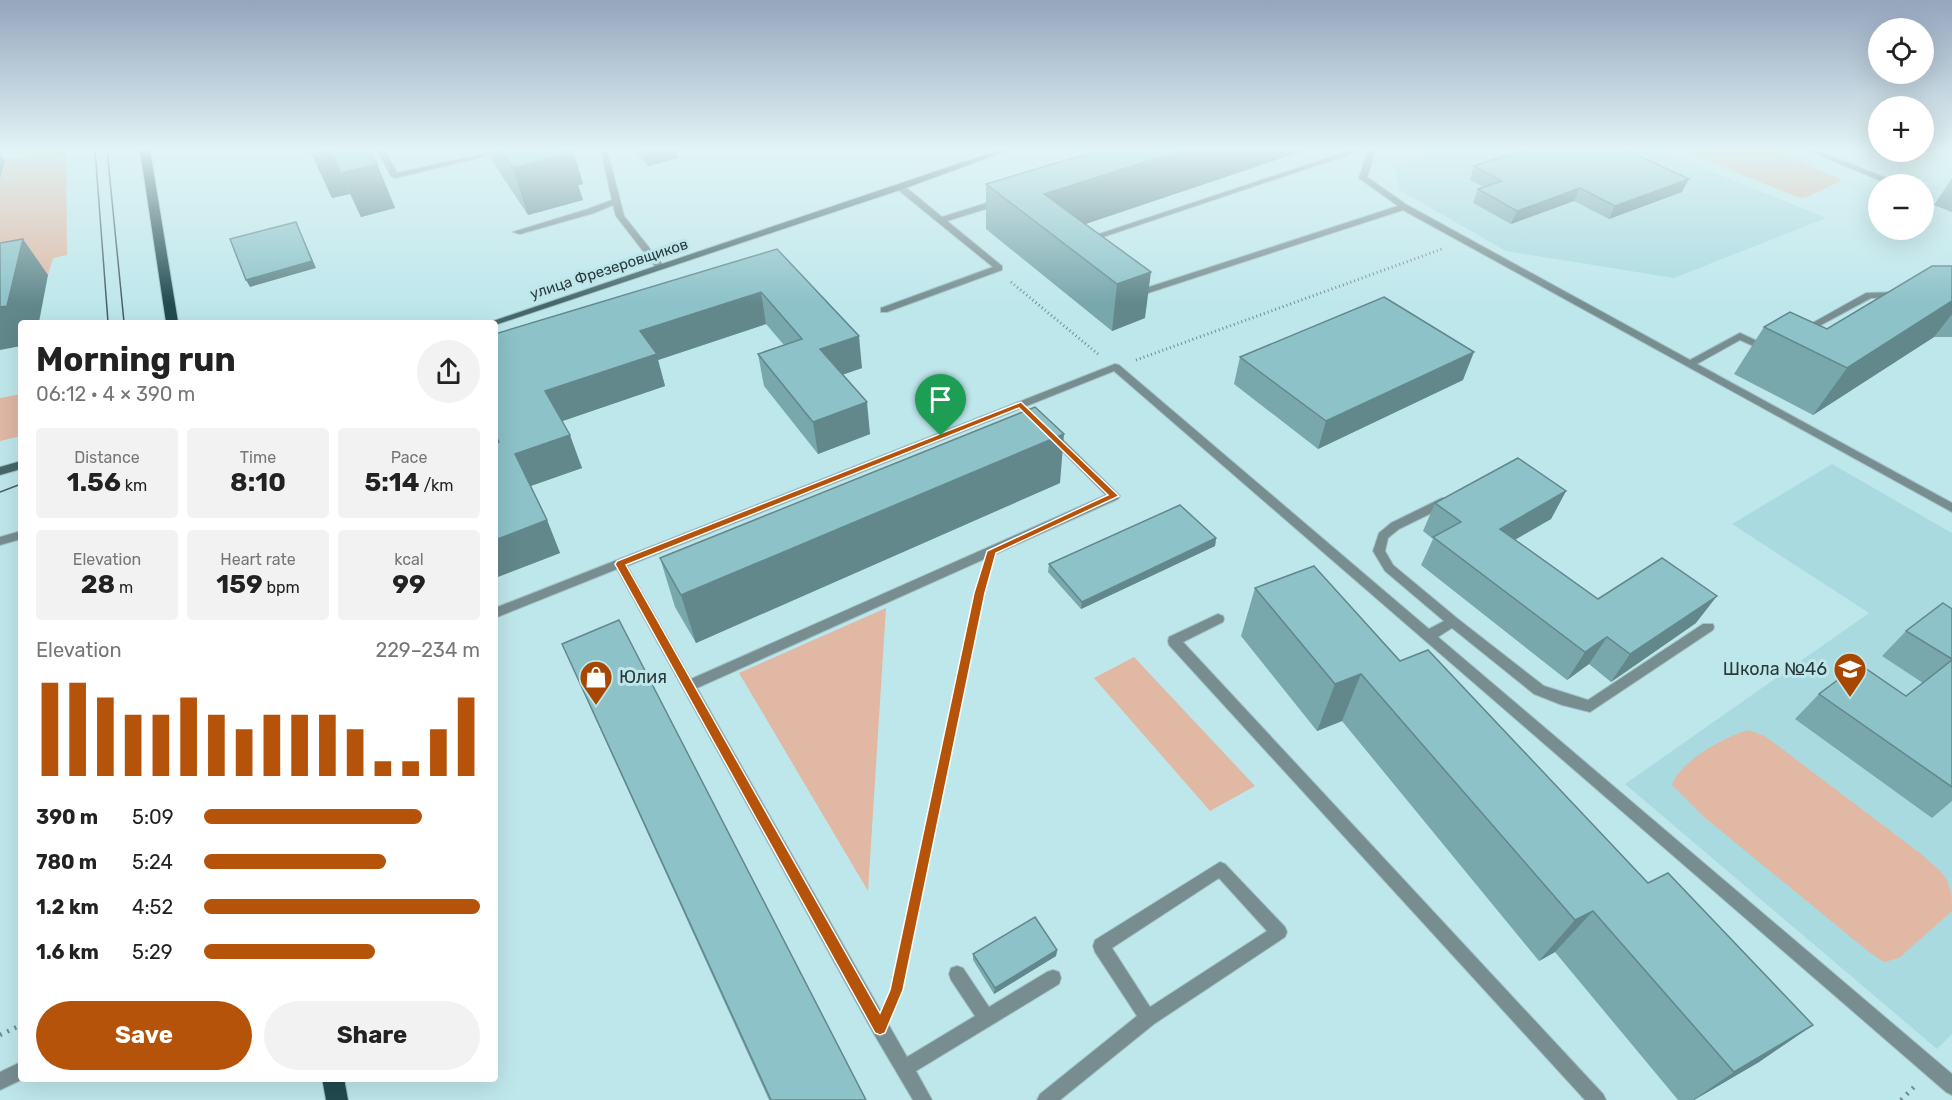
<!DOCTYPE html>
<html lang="en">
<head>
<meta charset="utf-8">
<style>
	body { margin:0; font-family:Rubik,sans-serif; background:#f2f2f2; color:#222; height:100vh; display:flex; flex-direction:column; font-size:22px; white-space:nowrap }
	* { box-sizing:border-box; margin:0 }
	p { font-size:20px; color:#767676 }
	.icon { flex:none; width:33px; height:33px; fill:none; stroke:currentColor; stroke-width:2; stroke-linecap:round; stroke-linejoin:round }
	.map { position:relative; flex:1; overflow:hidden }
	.panel { position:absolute; left:18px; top:320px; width:480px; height:762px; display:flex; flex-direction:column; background:#fff; border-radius:6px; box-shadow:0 6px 24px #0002 }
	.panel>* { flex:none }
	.fabs { position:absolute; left:1868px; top:18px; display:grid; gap:12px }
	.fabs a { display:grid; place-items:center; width:66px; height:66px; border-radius:50%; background:#fff; box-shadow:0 6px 24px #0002; font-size:30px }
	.pin { position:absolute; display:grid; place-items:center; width:51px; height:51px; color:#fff; margin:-62px -26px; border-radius:50% 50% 50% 0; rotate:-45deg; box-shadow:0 0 6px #0007 }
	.pin .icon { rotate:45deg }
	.round { display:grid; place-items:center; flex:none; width:63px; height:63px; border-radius:32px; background:#f2f2f2 }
	.overview { display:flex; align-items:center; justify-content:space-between; height:102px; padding:0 18px }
	h1 { font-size:33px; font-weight:700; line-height:45px }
	.figures { display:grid; grid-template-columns:repeat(3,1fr); gap:9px; height:102px; padding:6px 18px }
	.figures div { display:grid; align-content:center; border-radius:6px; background:#f2f2f2; text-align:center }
	.figures b { font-size:26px; font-weight:700 }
	.figures small { font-size:16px; font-weight:400 }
	.figures p { font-size:16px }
	.chart { height:168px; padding:12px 18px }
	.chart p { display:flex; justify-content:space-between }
	.chart svg { width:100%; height:108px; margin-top:6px; stroke:#b45309; stroke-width:6 }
	.button { display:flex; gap:12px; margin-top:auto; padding:12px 18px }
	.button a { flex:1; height:69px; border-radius:36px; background:#b45309; color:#fff; font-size:24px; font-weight:700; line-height:69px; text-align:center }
	.button a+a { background:#f2f2f2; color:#222 }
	ul { padding:0 18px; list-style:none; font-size:20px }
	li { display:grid; grid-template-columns:96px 72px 1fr; align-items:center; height:45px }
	li i { height:15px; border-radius:8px; background:#b45309 }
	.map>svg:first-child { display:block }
	.built { fill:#a9dae0 }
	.green { fill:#e0b8a4 }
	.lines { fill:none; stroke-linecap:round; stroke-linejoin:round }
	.service-casing { stroke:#9ec1c6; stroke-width:2 }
	.minor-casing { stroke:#9ec1c6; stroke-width:2 }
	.secondary-casing { stroke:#9ec1c6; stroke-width:2 }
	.primary-casing { stroke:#9ec1c6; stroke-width:2 }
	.path-far2 { stroke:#718d91; stroke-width:3; stroke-dasharray:1 3; stroke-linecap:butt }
	.path-far1 { stroke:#718d91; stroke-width:4; stroke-dasharray:1.5 4.5; stroke-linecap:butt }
	.path { stroke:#718d91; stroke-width:4.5; stroke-dasharray:2 6; stroke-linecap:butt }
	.service { fill:#788d90; fill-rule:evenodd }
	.minor { fill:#788d90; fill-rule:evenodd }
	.secondary { fill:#46676a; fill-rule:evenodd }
	.primary { fill:#214b50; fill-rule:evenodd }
	.tram { stroke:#485d5f; stroke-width:1.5 }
	.wall { fill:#78a7ac }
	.shaded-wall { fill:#62888c }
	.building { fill:#8cc2c8; stroke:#62888c; stroke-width:1.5 }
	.route { fill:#b45309; stroke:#fff; stroke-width:1.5; fill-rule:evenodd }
	.labels { text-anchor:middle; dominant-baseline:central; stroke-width:6; stroke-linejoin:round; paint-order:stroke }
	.far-street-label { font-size:15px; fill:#2b3b3d; stroke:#bee7ec }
	.poi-label { font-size:18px; fill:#2b3b3d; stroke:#bee7ec; text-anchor:end }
</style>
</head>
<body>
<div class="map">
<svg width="1952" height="1100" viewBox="0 0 1952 1100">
	<rect width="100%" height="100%" fill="#bee7ec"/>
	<path class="built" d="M 1438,150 L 1659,150 L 1826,218 L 1674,278 L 1506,251 L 1399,190 L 1394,165 Z
		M 1832,464 L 1952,533 L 1952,1034 L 1937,1049 L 1625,784 L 1869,613 L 1732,524 Z"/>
	<path class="green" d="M 66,150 L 67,255 L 53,258 L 48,275 L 0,285 L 0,179 L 5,160 Z
		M 1680,150 L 1770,150 L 1841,179 L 1839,182 L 1807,197 L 1800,198 Z
		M 21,394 L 21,436 L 0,441 L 0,398 Z
		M 886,608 L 868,891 L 739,673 Z
		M 1134,657 L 1255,786 L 1210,811 L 1094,678 Z
		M 1748,730 L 1765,736 L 1921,854 C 1945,875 1952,878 1952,911 L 1899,958 L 1884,962 L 1869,952 L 1704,817 L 1672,785 C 1680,761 1724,737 1748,730 Z"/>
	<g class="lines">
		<defs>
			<path id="service" d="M 377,150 L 385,150 L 397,173 L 499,150 L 511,150 L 395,178 L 391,176 Z
				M 1352,150 L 1362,150 L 1088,242 L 1081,240 Z
				M 1368,150 L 1376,150 L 1367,177 L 1407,205 L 1690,360 L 1740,333 L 1770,347 L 1770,351 L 1767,352 L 1740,340 L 1697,364 L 1952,503 L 1952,512 L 1403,210 L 1148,293 L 1142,293 L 1129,283 L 1134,280 L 1146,288 L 1398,206 L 1359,178 Z
				M 1806,150 L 1816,150 L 1891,180 L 1884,182 Z
				M 601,151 L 608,153 L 624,216 L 663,265 L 663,269 L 657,269 L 616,216 L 613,205 L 594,213 L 520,234 L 513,232 L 588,209 L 612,200 Z
				M 897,185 L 903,185 L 942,217 L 999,199 L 1005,199 L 1005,203 L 947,221 L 1002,266 L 1002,270 L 887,312 L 881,312 L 881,308 L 993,267 L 897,189 Z
				M 1900,292 L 1903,293 L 1903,297 L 1871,298 L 1806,333 L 1800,333 L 1798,331 L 1866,293 Z
				M 1115,364 L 1119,365 L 1429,629 L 1444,621 L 1385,571 L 1373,551 L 1379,533 L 1391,523 L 1442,498 L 1450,498 L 1452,501 L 1450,504 L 1399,529 L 1388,538 L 1385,551 L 1393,565 L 1458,619 L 1544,686 L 1588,700 L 1703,624 L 1713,624 L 1714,627 L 1713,630 L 1590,712 L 1562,705 L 1534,694 L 1452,628 L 1438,637 L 1952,1074 L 1952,1095 L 1946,1092 L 1114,371 L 627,566 L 691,679 L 1106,495 L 1049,438 L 1048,436 L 1049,434 L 1057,434 L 1120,496 L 1118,499 L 697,688 L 907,1057 L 975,1016 L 951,980 L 949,974 L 951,968 L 957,966 L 963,968 L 989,1007 L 1047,972 L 1053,970 L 1059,972 L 1061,978 L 1059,984 L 916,1071 L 932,1100 L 913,1100 L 874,1034 L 617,569 L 495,618 L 495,608 Z
				M 21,531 L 21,539 L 0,545 L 0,537 Z
				M 1218,614 L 1223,616 L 1224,619 L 1223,622 L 1183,642 L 1603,1094 L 1606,1100 L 1585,1100 L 1169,645 L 1168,641 L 1169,637 Z
				M 1220,862 L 1225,864 L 1285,927 L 1287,932 L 1285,937 L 1154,1024 L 1060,1100 L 1037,1100 L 1040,1094 L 1137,1016 L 1095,952 L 1093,946 L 1095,940 ZM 1219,878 L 1267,931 L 1150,1007 L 1112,948 Z"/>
			<path id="minor" d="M 21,1062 L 21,1078 L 25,1078 L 0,1090 L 0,1072 Z"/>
			<path id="secondary" d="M 999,150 L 1009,150 L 903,189 L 495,325 L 495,322 L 490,322 Z
				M 21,461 L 21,469 L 0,475 L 0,467 Z"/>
			<path id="primary" d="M 140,150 L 150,150 L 178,322 L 166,322 Z
				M 322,1078 L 344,1078 L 348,1100 L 326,1100 Z"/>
		</defs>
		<use href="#service" class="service-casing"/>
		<use href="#minor" class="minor-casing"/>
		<use href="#secondary" class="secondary-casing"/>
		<use href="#primary" class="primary-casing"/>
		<path class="path-far2" d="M 1011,282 L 1098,354
			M 1136,360 L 1442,249"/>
		<path class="path-far1" d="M 960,692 L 984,577"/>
		<path class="path" d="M 892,1000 L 897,990 L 960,691
			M 0,1035 L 21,1025
			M 1901,1100 L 1915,1086"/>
		<use href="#service" class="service"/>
		<use href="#minor" class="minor"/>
		<use href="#secondary" class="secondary"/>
		<use href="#primary" class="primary"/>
		<path class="tram" d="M 95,150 L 108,322
			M 107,150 L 124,322
			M 0,492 L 21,484"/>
	</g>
	<path class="wall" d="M 310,150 L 377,164 L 395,208 L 361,217 L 350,194 L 332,198 Z
		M 489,150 L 573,150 L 583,184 L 578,185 L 583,200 L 528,215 L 494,164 Z
		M 634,150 L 676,150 L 678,158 L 648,166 Z
		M 1474,166 L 1682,192 L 1609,219 L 1574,201 L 1511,224 L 1473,203 L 1478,189 L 1484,187 L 1470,180 Z
		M 1952,178 L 1952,212 L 1934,205 Z
		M 986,184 L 1085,224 L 1145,318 L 1112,331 L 986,229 Z
		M 777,249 L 862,368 L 842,375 L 870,434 L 818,454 L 764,386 L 758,354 L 784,345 L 766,324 L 658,360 L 665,386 L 562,421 L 582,468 L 530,486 L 547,520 L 560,553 L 495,578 L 495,443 L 497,442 L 495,439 L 495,334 Z
		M 1952,266 L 1952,337 L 1934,337 L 1813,415 L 1734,374 L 1764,327 L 1827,329 Z
		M 1240,357 L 1463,380 L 1318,449 L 1234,384 Z
		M 1060,483 L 696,643 L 675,607 L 660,558 Z
		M 1566,491 L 1551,519 L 1515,540 L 1598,599 L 1696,623 L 1611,682 L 1589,664 L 1567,680 L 1421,565 L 1433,539 L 1423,531 L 1435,503 Z
		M 1216,538 L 1215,546 L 1081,609 L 1048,572 L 1049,564 Z
		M 1255,588 L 1400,661 L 1648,883 L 1813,1025 L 1759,1062 L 1694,1100 L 1678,1100 L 1555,952 L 1539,961 L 1342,721 L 1317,731 L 1241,636 Z
		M 1952,609 L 1952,801 L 1932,818 L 1795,719 L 1819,694 L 1906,696 L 1923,683 L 1882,656 L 1906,631 Z
		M 562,644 L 866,1100 L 769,1100 L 583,691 Z
		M 1057,950 L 1056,956 L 994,994 L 973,960 L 973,954 Z"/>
	<path class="shaded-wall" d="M 330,150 L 350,194 L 332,198 L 312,155 Z
		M 561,150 L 573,150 L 583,184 L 578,185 L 583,200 L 528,215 L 513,168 Z
		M 645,150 L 676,150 L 678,158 L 648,166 Z
		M 1183,150 L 1306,150 L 1053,235 L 1044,194 Z
		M 0,154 L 5,160 L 0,179 Z
		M 377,164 L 395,208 L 361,217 L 341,173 Z
		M 1689,179 L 1682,192 L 1609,219 L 1615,206 Z
		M 1580,188 L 1574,201 L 1511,224 L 1517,211 Z
		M 299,229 L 316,268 L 250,287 L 246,280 Z
		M 23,239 L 48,275 L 39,322 L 21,322 L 21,346 L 0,350 L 0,307 Z
		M 1151,272 L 1145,318 L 1112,331 L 1117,284 Z
		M 761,292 L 766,324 L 658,360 L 665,386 L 557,423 L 545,391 L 640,331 Z
		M 1952,301 L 1952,314 L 1934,337 L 1813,415 L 1847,368 Z
		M 859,336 L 862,368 L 824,381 L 820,349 Z
		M 1474,352 L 1463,380 L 1318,449 L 1326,421 Z
		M 867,402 L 870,434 L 818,454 L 813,422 Z
		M 1064,434 L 1060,483 L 696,643 L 681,595 Z
		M 570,435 L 582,468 L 528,487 L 515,454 Z
		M 1566,491 L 1551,519 L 1486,556 L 1500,529 Z
		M 547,520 L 560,553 L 495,578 L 495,540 Z
		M 1216,538 L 1215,546 L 1081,609 L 1082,602 Z
		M 1717,596 L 1696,623 L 1611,682 L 1630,654 Z
		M 1607,637 L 1589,664 L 1567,680 L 1585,652 Z
		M 1361,674 L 1342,721 L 1317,731 L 1335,684 Z
		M 1593,911 L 1555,952 L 1539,961 L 1575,920 Z
		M 1057,950 L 1056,956 L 994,994 L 995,988 Z
		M 1813,1025 L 1759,1062 L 1694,1100 L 1693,1100 L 1734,1072 Z"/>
	<path class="building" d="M 310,150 L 369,150 L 377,164 L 341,173 L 330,150 L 312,155 Z
		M 500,150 L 566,150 L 570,154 L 513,168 Z
		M 1100,150 L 1183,150 L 1044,194 L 1151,272 L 1117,284 L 986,184 Z
		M 1525,150 L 1626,150 L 1689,179 L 1615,206 L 1580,188 L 1517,211 L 1478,189 L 1502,181 L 1474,166 Z
		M 296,222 L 312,261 L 246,280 L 230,239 Z
		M 23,239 L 7,306 L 0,307 L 0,243 Z
		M 777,249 L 859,336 L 820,349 L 867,402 L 813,422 L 758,354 L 802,339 L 761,292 L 640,331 L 657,354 L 545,391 L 570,435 L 515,454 L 547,520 L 495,540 L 495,443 L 499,442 L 495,434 L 495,334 Z
		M 1932,266 L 1952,266 L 1952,301 L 1847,368 L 1764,327 L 1790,312 L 1827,329 Z
		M 1384,297 L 1474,352 L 1326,421 L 1240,357 Z
		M 1035,407 L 1064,434 L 681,595 L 660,558 Z
		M 1518,458 L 1566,491 L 1500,529 L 1598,599 L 1662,558 L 1717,596 L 1630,654 L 1607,637 L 1585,652 L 1433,537 L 1461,522 L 1435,503 Z
		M 1180,505 L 1216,538 L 1082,602 L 1049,564 Z
		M 1314,566 L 1400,661 L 1428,650 L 1648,883 L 1668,873 L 1813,1025 L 1734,1072 L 1593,911 L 1575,920 L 1361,674 L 1335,684 L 1255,588 Z
		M 1943,603 L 1952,609 L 1952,659 L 1906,631 Z
		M 619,620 L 866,1100 L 771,1100 L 562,644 Z
		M 1952,660 L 1952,787 L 1819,694 L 1859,664 L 1906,696 Z
		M 1035,917 L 1057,950 L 995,988 L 973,954 Z"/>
	<linearGradient id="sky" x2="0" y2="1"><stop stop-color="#95a6bd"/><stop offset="0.49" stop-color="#e2f4f6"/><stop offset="1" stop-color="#e2f4f6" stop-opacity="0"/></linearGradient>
	<rect width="1952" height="304" fill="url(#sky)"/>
	<path class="route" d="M 1021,402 L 1119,496 L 996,553 L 985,593 L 903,990 L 885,1033 L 880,1035 L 875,1033 L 615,564 L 617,561 ZM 1019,408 L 1108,495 L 987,551 L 974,593 L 890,990 L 880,1013 L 626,565 Z"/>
	<defs>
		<symbol id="school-pin" viewBox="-11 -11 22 30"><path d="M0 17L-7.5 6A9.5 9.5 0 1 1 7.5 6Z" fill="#a84700" stroke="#bee7ec"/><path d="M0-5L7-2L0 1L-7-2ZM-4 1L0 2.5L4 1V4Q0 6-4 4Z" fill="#fff"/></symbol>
		<symbol id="shop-pin" viewBox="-11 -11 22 30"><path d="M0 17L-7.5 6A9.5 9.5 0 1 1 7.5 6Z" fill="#a84700" stroke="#bee7ec"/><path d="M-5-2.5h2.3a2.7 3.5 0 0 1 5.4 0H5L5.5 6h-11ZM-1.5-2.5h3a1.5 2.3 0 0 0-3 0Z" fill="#fff"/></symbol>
	</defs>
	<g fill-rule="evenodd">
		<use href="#school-pin" x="1831" y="650" width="38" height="52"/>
		<use href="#shop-pin" x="577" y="658" width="38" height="52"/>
	</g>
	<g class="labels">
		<g class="far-street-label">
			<text transform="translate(609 269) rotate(-18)">улица Фрезеровщиков</text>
		</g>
		<g class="poi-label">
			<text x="1827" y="669">Школа №46</text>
			<text x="619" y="677" text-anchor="start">Юлия</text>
		</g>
	</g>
</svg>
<div class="fabs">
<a><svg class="icon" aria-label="locate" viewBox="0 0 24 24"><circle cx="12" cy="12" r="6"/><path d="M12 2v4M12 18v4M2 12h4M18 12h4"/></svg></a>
<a>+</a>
<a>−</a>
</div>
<div class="pin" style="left:941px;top:436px;background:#1e9e55"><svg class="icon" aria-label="arrive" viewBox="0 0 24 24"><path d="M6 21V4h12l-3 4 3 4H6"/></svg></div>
<section class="panel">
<div class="overview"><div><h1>Morning run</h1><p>06:12 · 4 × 390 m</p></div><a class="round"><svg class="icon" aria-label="share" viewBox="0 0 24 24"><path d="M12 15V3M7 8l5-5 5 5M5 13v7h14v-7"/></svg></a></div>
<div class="figures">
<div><p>Distance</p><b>1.56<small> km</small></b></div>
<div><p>Time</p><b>8:10</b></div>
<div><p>Pace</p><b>5:14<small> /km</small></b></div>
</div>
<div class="figures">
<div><p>Elevation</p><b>28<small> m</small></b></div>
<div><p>Heart rate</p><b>159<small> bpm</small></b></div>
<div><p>kcal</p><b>99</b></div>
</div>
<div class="chart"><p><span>Elevation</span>229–234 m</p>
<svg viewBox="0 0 160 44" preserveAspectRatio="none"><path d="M5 44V6M15 44V6M25 44V12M35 44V19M45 44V19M55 44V12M65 44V19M75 44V25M85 44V19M95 44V19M105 44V19M115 44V25M125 44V38M135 44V38M145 44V25M155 44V12"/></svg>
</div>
<ul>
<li><b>390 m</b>5:09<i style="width:79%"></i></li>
<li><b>780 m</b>5:24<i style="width:66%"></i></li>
<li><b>1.2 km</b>4:52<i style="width:100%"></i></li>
<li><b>1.6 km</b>5:29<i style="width:62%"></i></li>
</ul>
<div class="button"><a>Save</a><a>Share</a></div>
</section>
</div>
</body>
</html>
